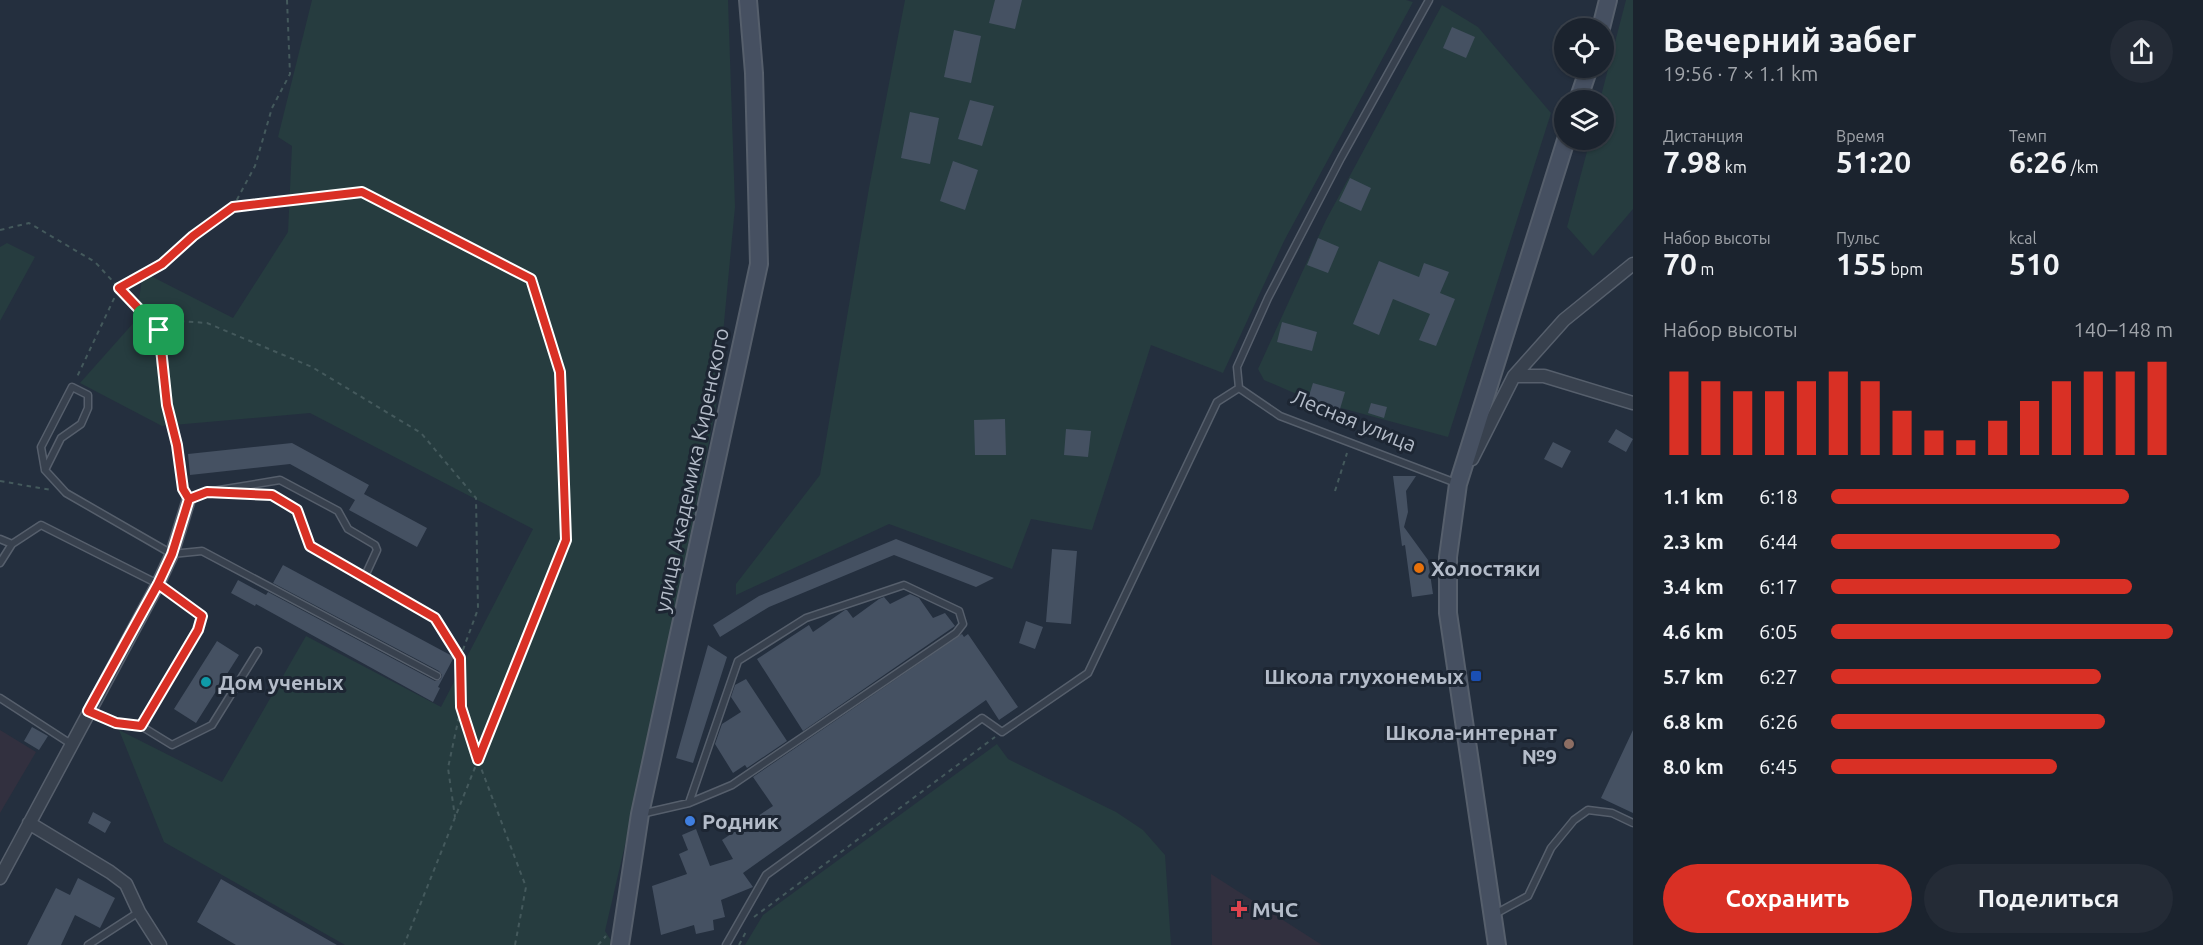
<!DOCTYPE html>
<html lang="ru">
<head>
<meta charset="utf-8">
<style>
	body { margin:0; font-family:Ubuntu,sans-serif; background:#242b36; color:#f1f3f6; height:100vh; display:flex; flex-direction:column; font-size:22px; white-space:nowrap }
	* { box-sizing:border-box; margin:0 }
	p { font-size:20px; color:#a0a4aa }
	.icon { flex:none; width:33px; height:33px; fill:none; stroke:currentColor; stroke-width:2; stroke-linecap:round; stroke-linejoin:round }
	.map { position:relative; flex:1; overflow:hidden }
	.panel { display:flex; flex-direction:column; background:#1b232e; width:570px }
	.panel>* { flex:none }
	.buttons { position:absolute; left:1554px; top:18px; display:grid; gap:12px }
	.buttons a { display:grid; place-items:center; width:60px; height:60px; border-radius:50%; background:#1b232e; box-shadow:0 2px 4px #0004,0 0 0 2px #39404a; font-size:30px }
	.pin { position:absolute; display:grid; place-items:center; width:51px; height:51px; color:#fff; margin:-26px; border-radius:12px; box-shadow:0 3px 9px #0006 }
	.round { display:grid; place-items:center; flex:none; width:63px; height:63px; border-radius:32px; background:#242b36 }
	.head { display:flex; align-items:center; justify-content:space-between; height:102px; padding:0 30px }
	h1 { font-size:33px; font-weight:700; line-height:45px }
	.metrics { display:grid; grid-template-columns:repeat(3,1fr); gap:9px; height:102px; padding:6px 30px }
	.metrics div { display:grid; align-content:center }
	.metrics b { font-size:30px; font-weight:700 }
	.metrics small { font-size:16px; font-weight:400 }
	.metrics p { font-size:16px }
	.chart { height:168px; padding:12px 30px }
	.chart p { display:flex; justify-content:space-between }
	.chart svg { width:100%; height:108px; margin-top:6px; stroke:#d93025; stroke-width:6 }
	.primary-button { display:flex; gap:12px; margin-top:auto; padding:12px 30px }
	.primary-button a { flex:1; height:69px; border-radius:36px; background:#d93025; color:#fff; font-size:24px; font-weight:700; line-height:69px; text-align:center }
	.primary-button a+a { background:#242b36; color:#f1f3f6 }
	ul { padding:0 30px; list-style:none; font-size:20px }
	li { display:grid; grid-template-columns:96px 72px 1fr; align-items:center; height:45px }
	li i { height:15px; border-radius:8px; background:#d93025 }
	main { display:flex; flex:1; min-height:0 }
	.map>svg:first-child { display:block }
	.medical { fill:#32303f }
	.green { fill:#263c3f }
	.building { fill:#455162 }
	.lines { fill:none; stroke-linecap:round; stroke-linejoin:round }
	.service-casing { stroke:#565f6c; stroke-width:9 }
	.minor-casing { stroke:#565f6c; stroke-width:15 }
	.secondary-casing { stroke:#565f6c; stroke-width:20 }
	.path { stroke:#44595c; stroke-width:2; stroke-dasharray:4.5 4.5; stroke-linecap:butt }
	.service { stroke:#38414e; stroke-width:6 }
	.minor { stroke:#38414e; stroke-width:12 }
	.secondary { stroke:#465061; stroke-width:16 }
	.route-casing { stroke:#fff; stroke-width:12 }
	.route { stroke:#d93025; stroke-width:8 }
	.food-dot { fill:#e8710a; stroke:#1d2633; stroke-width:2 }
	.transit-dot { fill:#1a4fb4; stroke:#1d2633; stroke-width:2 }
	.culture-dot { fill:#0f9aa8; stroke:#1d2633; stroke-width:2 }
	.education-dot { fill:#8d6e63; stroke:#1d2633; stroke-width:2 }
	.shop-dot { fill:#3f7fe0; stroke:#1d2633; stroke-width:2 }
	.health-dot { fill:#e0444e; stroke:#1d2633; stroke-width:2 }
	.labels { text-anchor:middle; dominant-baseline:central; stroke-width:6; stroke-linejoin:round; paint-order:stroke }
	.street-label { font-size:21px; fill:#b4bcc9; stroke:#1d2633 }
	.poi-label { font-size:21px; font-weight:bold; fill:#b4bcc9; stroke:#1d2633; text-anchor:start }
</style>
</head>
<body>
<main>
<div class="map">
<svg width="1633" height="945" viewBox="0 0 1633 945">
	<rect width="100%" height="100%" fill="#242f3e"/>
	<path class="medical" d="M 0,730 L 36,752 L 0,813 Z
		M 1211,874 L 1322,945 L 1212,945 Z"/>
	<path class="green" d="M 312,0 L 728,0 L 735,207 L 716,407 L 649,742 L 605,931 L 614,945 L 345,945 L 164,842 L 119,730 L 222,782 L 306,636 L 441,707 L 533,529 L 310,413 L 162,426 L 80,383 L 136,320 L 143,272 L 233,318 L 288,232 L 292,146 L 278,137 Z
		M 905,0 L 1406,0 L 1413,2 L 1284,241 L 1223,373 L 1151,345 L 1092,530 L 1031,519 L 1012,569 L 889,524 L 736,595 L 736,584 L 820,475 L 869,188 Z
		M 1626,0 L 1633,0 L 1633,209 L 1593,256 L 1567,227 L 1590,140 L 1604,140 L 1604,100 L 1600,100 Z
		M 1442,5 L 1478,27 L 1551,113 L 1448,437 L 1308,399 L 1264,380 L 1258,369 L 1326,220 Z
		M 7,243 L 35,257 L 0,321 L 0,247 Z
		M 997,744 L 1008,759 L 1116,812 L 1143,830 L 1165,855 L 1171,945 L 745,945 L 763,915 Z"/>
	<path class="building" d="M 995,0 L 1022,0 L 1015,29 L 989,23 Z
		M 1452,27 L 1475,37 L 1466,58 L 1443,48 Z
		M 954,30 L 981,36 L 971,83 L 944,77 Z
		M 970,100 L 994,106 L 982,146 L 958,139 Z
		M 910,112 L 939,118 L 930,164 L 901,158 Z
		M 953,161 L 978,170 L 965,210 L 940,201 Z
		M 1350,178 L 1371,188 L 1361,211 L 1339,201 Z
		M 1318,238 L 1339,247 L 1328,273 L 1307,265 Z
		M 1379,261 L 1419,277 L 1424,263 L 1449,272 L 1440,293 L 1455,299 L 1436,346 L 1419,340 L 1430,314 L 1393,299 L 1379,335 L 1353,324 Z
		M 1282,322 L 1317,332 L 1312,351 L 1277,342 Z
		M 1313,383 L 1345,392 L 1340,409 L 1308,399 Z
		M 1371,403 L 1387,407 L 1384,418 L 1368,413 Z
		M 1005,419 L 1006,455 L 975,455 L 974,420 Z
		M 1066,429 L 1091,431 L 1088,457 L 1064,455 Z
		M 1616,429 L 1633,439 L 1626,452 L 1608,442 Z
		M 1553,442 L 1571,451 L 1562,468 L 1544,459 Z
		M 292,443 L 369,485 L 364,494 L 427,528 L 417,547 L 349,510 L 355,500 L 290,464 L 190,475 L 188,454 Z
		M 1393,476 L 1416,476 L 1406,491 L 1408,512 L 1404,527 L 1428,560 L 1433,594 L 1412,597 L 1405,545 L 1402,546 Z
		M 896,539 L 994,578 L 976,587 L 894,555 L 769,607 L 720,637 L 713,625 L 759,596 Z
		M 1052,549 L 1077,551 L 1071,624 L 1046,622 Z
		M 283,565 L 454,657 L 438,687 L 440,688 L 433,702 L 256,604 L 255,606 L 231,593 L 238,580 L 264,594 L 266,595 L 268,592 L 435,681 L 441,679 L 442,675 L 439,671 L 273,583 Z
		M 910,594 L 919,598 L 933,618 L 945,613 L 955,626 L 803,731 L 757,659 L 809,625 L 813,632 L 845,610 L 847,610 L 853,618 L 879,599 L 884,597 L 890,604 Z
		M 1026,621 L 1043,627 L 1035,649 L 1019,643 Z
		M 962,634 L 964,637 L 968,634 L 1018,707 L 999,720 L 986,700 L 743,873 L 753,887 L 721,900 L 725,917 L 713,920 L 714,930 L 696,934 L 694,925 L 661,935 L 652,886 L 687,874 L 679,854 L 688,850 L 682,835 L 696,829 L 710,866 L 733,859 L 722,840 L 773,806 L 753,777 Z
		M 217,641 L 239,655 L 196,723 L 174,709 Z
		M 708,645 L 727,657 L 693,763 L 676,758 Z
		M 746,679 L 787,741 L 747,768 L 745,765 L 733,773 L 715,744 L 722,724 L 741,712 L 731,697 L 735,685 Z
		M 32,727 L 48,736 L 39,750 L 24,741 Z
		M 1633,730 L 1633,813 L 1601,798 Z
		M 93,812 L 111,822 L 105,833 L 88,823 Z
		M 78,878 L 115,898 L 100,928 L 75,915 L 61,945 L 27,945 L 56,888 L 70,895 Z
		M 221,879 L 337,945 L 236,945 L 197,922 Z"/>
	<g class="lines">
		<defs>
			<path id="service" d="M 1429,0 L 1341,158 L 1268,298 L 1237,367 L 1239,388 L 1280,416 L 1456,483
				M 45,470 L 61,438 L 81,424 L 88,408 L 88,395 L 72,387 L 41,447 L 45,470 L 66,493 L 172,554 L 202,551 L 437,676
				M 189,499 L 207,492 L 280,480 L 338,511 L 348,529 L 375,545 L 377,550 L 365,576
				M 0,539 L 12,544 L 41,525 L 158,584 L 202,616 L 198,630 L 141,726
				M 0,563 L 12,544
				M 0,698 L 71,744
				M 89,712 L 116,723 L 141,726 L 172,745 L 212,725 L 258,651
				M 641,814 L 689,803 L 732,785 L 956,633 L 963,624 L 959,611 L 904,585 L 806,618 L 738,661 L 689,803
				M 1495,914 L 1528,896 L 1551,848 L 1574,820 L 1588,810 L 1612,813 L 1633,823
				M 88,945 L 139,912
				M 726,945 L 766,875 L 982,718 L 1002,732 L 1088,673 L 1217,402 L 1239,388"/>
			<path id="minor" d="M 1514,376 L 1544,376 L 1633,403
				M 1472,459 L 1514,376 L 1564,320 L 1633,264
				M 29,823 L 110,872 L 126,884 L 139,912 L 160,945
				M 0,878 L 158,584 L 172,554 L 189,499"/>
			<path id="secondary" d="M 1601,28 L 1608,0
				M 1578,100 L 1589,68
				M 620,945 L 640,814 L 759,264 L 754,73 L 748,0
				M 1497,945 L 1448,613 L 1448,557 L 1458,484 L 1566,140"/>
		</defs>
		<use href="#service" class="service-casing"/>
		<use href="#minor" class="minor-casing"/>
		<use href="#secondary" class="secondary-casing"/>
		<path class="path" d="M 287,0 L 290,74 L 272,108 L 255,166 L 233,207 L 193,235 L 162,264 L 119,288 L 136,307 L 152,309 L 179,321 L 207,323 L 312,367 L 421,433 L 476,498 L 478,609 L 460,658 L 461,707 L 448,768 L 455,817
			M 235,206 L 362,192 L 531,279 L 560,372 L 566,540 L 404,945
			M 0,230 L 29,223 L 95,262 L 119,288 L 76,379
			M 136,307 L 159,330 L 167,405 L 177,445 L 183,488
			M 0,481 L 51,490
			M 1335,491 L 1347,453
			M 255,495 L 272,495 L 297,510 L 310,547 L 357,572
			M 372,581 L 435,618 L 460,658
			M 461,710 L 478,760 L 526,887 L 515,945
			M 754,917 L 995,737
			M 598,945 L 606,936
			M 739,945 L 747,930"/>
		<use href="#service" class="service"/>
		<use href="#minor" class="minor"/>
		<use href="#secondary" class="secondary"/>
	</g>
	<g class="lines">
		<defs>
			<path id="route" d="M 159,330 L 167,405 L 177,445 L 183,489 L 189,499 L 172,554 L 158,584 L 88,711 L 116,723 L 141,726 L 198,630 L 202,616 L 158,584 L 172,554 L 189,499 L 207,492 L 272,495 L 297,510 L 310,546 L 435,618 L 460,658 L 461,707 L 478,760 L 566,540 L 560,372 L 531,279 L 362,192 L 233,207 L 193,236 L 162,264 L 119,288 L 159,330"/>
		</defs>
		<use href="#route" class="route-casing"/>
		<use href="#route" class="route"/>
	</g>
	<circle class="food-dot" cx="1419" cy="568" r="6"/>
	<rect class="transit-dot" x="1470" y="670" width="12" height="12" rx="3"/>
	<circle class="culture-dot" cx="206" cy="682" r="6"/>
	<circle class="education-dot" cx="1569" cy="744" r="6"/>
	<circle class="shop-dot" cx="690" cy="821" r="6"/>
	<path class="health-dot" d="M1236 900h6v6h6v6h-6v6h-6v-6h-6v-6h6z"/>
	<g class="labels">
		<g class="street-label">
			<text transform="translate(1354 420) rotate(22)">Лесная улица</text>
			<text transform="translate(691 470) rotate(-78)">улица Академика Киренского</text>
		</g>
		<g class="poi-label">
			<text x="1431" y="568">Холостяки</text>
			<text x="1464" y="676" text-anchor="end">Школа глухонемых</text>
			<text x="218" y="682">Дом ученых</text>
			<text x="1557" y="732" text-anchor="end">Школа-интернат<tspan x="1557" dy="24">№9</tspan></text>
			<text x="702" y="821">Родник</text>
			<text x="1252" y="909">МЧС</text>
		</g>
	</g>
</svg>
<div class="buttons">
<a><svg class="icon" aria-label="locate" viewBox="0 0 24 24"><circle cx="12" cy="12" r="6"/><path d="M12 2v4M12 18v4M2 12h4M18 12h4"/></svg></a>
<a><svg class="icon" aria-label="layers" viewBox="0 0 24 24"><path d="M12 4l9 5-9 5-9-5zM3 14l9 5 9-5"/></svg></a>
</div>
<div class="pin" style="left:159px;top:330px;background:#1e9e55"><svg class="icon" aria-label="arrive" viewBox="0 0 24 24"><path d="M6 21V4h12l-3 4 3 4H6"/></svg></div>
</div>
<section class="panel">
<div class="head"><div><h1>Вечерний забег</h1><p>19:56 · 7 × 1.1 km</p></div><a class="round"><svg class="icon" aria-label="share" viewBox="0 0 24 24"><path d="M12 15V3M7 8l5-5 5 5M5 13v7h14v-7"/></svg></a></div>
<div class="metrics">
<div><p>Дистанция</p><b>7.98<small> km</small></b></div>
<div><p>Время</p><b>51:20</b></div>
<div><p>Темп</p><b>6:26<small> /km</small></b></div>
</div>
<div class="metrics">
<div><p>Набор высоты</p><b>70<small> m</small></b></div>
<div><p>Пульс</p><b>155<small> bpm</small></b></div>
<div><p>kcal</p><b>510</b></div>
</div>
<div class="chart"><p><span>Набор высоты</span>140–148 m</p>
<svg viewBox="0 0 160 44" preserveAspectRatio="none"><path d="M5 44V10M15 44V14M25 44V18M35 44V18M45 44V14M55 44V10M65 44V14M75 44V26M85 44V34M95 44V38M105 44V30M115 44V22M125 44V14M135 44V10M145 44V10M155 44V6"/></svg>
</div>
<ul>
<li><b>1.1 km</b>6:18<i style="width:87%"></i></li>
<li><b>2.3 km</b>6:44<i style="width:67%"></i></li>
<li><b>3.4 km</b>6:17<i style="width:88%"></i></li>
<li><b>4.6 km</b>6:05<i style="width:100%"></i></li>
<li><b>5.7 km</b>6:27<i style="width:79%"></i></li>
<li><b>6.8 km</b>6:26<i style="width:80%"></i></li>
<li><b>8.0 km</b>6:45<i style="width:66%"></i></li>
</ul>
<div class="primary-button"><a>Сохранить</a><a>Поделиться</a></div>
</section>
</main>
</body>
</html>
